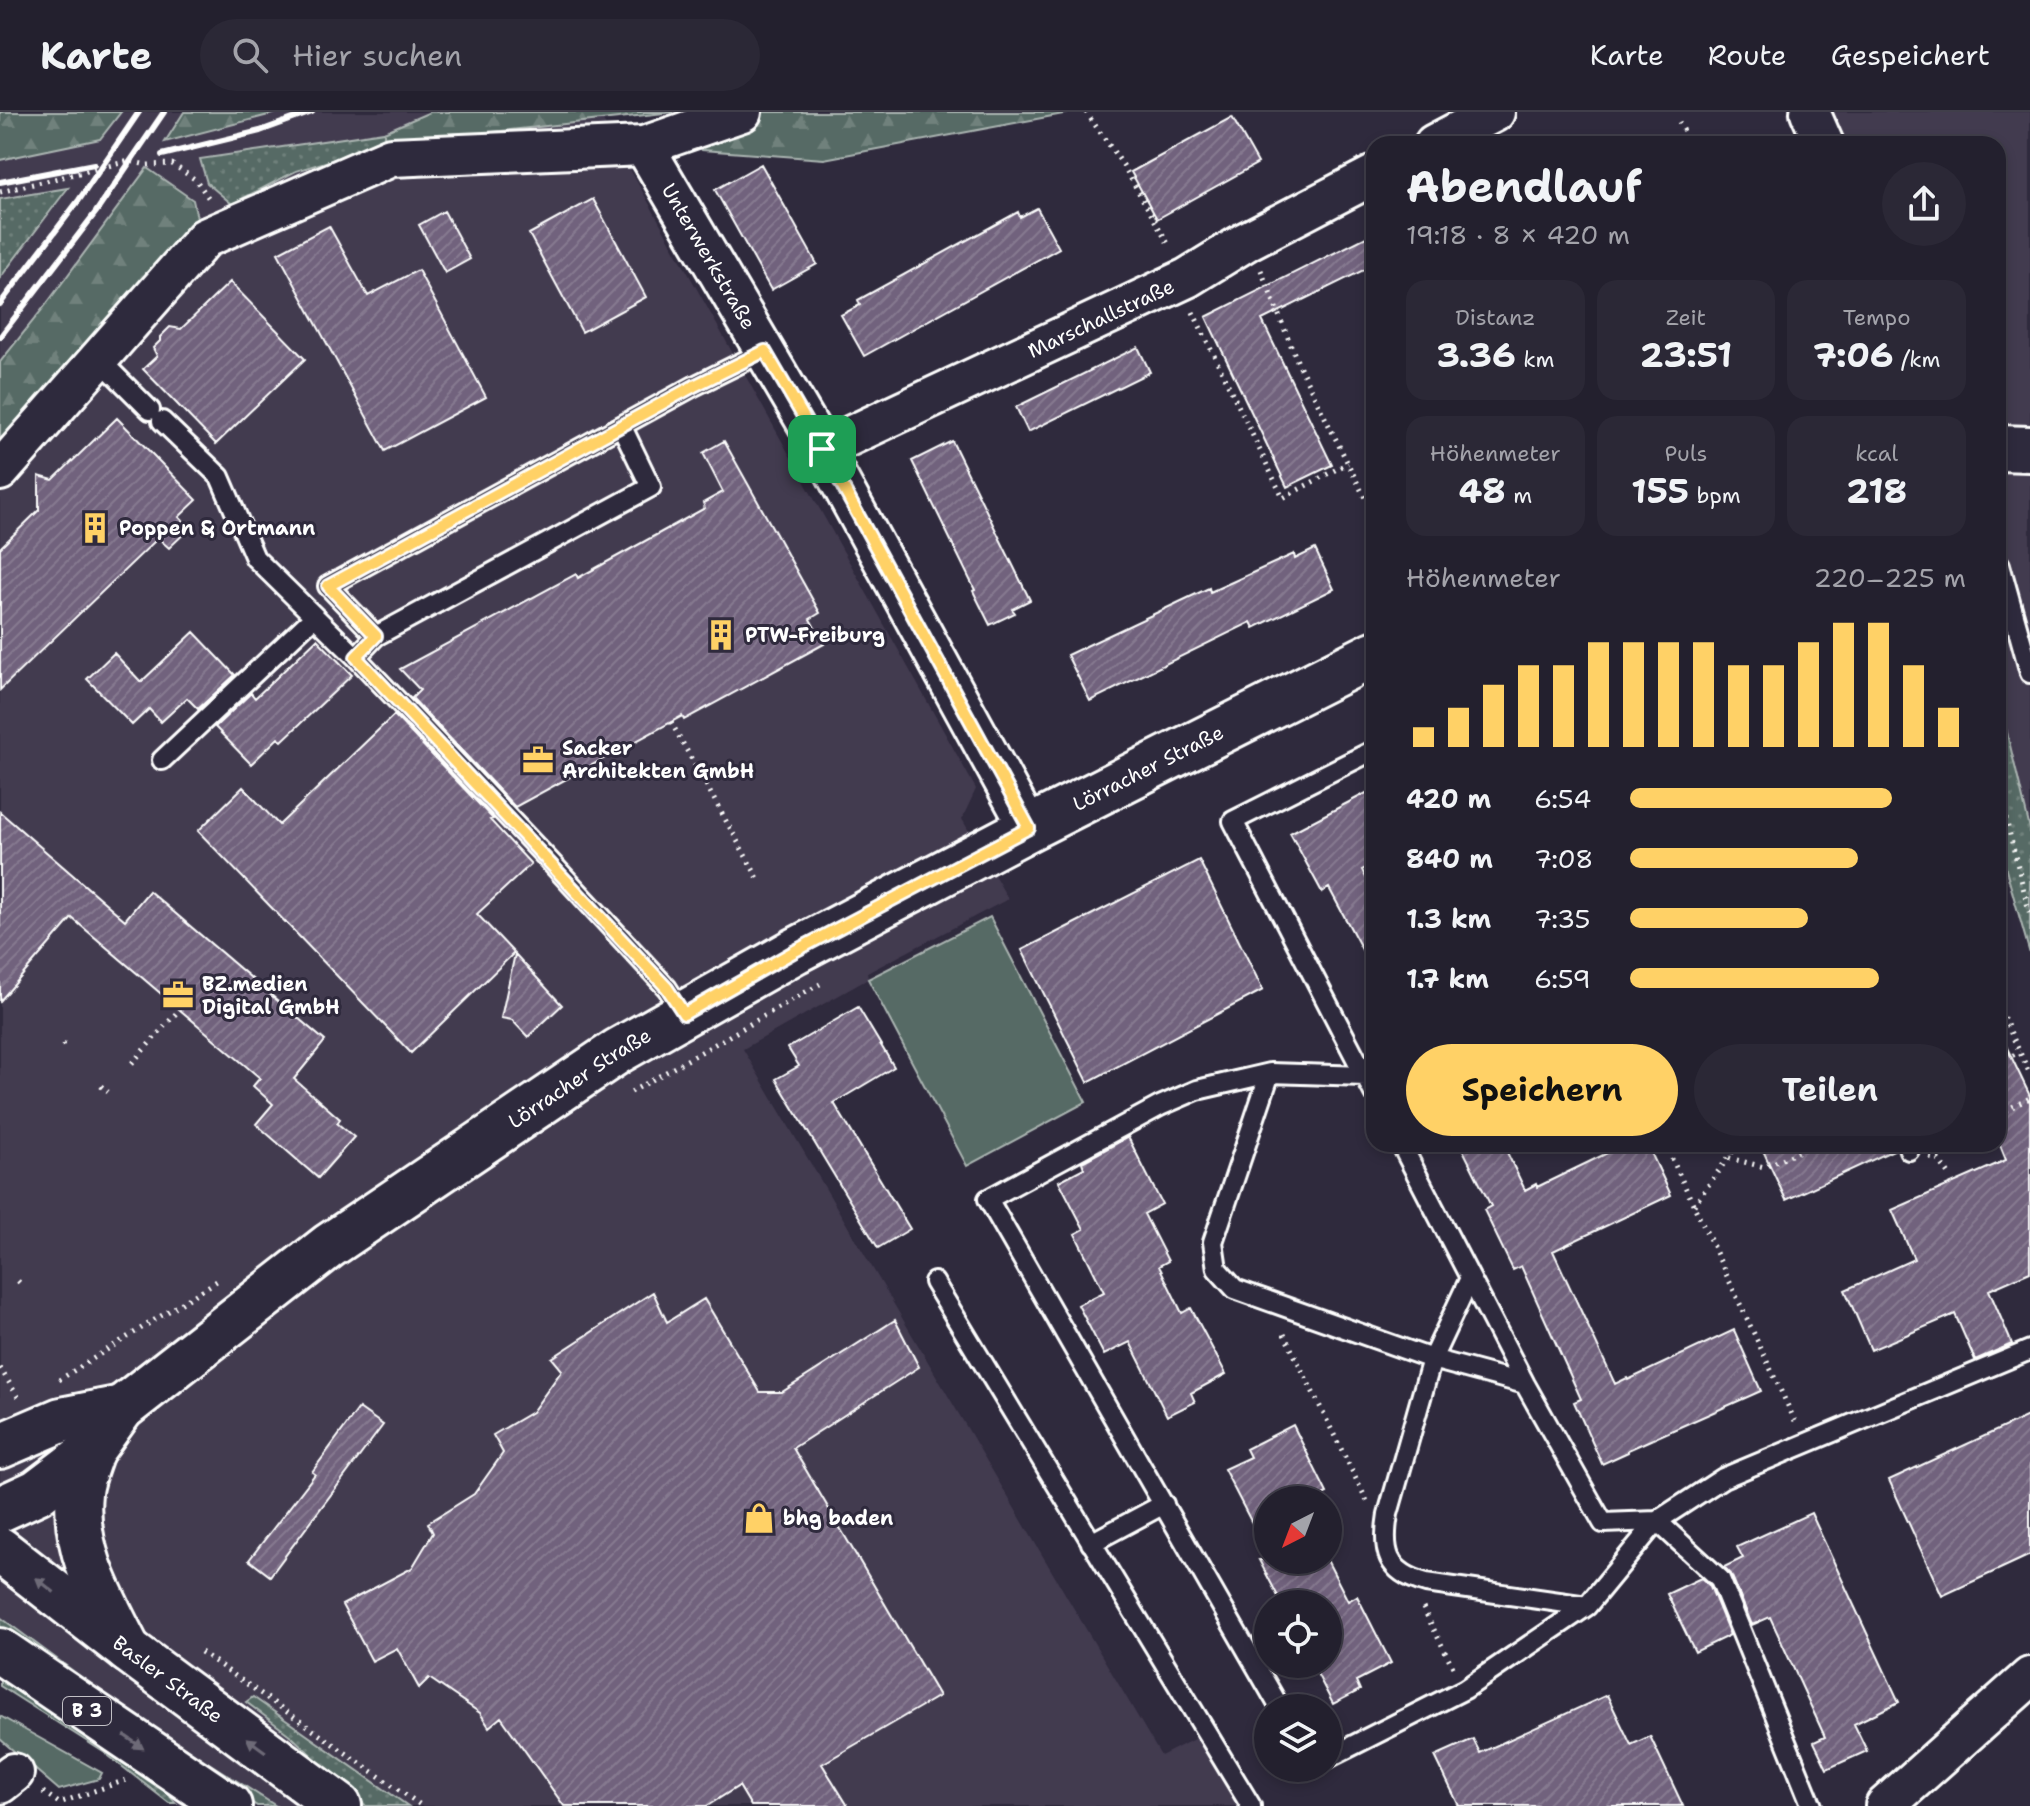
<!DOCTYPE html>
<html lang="de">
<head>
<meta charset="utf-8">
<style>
	body { margin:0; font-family:"Shantell Sans",sans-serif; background:#2b2836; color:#f1f3f6; height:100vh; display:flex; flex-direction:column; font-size:30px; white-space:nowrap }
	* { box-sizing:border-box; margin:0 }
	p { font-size:26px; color:#a3a3aa }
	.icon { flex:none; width:44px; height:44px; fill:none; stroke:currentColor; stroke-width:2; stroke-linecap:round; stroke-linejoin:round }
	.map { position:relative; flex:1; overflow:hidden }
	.sheet { position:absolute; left:1366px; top:24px; width:640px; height:1016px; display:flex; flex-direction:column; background:#23202e; border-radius:24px; box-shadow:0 4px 12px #0003,0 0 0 2px #403e4a }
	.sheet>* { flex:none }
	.needle { width:52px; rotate:222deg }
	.fabs { position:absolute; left:1254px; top:1374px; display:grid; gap:16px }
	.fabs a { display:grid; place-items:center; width:88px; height:88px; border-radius:50%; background:#23202e; box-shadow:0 4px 12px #0003,0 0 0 2px #403e4a; font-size:40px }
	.pin { position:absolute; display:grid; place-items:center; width:68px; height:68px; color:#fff; margin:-34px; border-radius:16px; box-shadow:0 4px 12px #0006 }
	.round { display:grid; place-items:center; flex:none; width:84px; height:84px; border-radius:42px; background:#2b2836 }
	.summary { display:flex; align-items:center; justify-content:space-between; height:136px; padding:0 40px }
	h1 { font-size:44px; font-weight:700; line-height:60px }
	.figures { display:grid; grid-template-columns:repeat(3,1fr); gap:12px; height:136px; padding:8px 40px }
	.figures div { display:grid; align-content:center; border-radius:20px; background:#2b2836; text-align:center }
	.figures b { font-size:34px; font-weight:700 }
	.figures small { font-size:22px; font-weight:400 }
	.figures p { font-size:22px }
	.chart { height:224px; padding:16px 40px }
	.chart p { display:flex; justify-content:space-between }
	.chart svg { width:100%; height:144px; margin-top:8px; stroke:#ffd166; stroke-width:6 }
	.action { display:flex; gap:16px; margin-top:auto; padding:16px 40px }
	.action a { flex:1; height:92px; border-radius:48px; background:#ffd166; color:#111; font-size:32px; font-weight:700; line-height:92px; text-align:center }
	.action a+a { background:#2b2836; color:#f1f3f6 }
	ul { padding:0 40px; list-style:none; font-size:26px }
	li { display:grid; grid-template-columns:128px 96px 1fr; align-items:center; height:60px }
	li i { height:20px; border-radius:10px; background:#ffd166 }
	header { display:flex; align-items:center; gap:48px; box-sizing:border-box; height:112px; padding:0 40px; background:#23202e; border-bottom:2px solid #403e4a }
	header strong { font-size:38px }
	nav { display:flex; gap:44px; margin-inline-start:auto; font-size:28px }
	.search { width:560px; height:72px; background:#2b2836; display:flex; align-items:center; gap:20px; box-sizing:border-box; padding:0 28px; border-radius:44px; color:#a3a3aa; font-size:30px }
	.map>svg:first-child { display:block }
	.built { fill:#433b50 }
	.grass { fill:url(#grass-dots); stroke:#abb5b2; stroke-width:2 }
	.forest { fill:url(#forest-firs); stroke:#abb5b2; stroke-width:2 }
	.park { fill:#576b65; stroke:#abb5b2; stroke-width:2 }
	.building { fill:url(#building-hatch); stroke:#fff; stroke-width:2 }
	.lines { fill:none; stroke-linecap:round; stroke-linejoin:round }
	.service-casing { stroke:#fff; stroke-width:24 }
	.minor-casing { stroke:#fff; stroke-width:44 }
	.tertiary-casing { stroke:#fff; stroke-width:50 }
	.primary-casing { stroke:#fff; stroke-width:50 }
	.path { stroke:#fff; stroke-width:5; stroke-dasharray:2 6; stroke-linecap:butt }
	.service { stroke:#2f2a3d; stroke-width:18 }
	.minor { stroke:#2f2a3d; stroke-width:38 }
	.tertiary { stroke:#2f2a3d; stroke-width:44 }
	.primary { stroke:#2f2a3d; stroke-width:44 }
	.rail { stroke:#fff; stroke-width:6 }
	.oneway { fill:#6d6a77 }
	.route-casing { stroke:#fff; stroke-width:16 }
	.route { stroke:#ffd166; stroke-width:10 }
	.labels { text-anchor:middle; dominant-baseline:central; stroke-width:6; stroke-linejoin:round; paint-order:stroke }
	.shield { fill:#2f2a3d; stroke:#c1bfc5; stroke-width:2 }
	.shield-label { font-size:18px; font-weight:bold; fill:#fff }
	.street-label { font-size:20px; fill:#fff; stroke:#2f2a3d }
	.poi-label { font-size:20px; font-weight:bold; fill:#fff; stroke:#2f2a3d; text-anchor:start }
</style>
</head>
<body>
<header>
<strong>Karte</strong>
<div class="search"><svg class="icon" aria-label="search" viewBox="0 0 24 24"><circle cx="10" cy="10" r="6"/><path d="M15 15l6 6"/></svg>Hier suchen</div>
<nav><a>Karte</a><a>Route</a><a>Gespeichert</a></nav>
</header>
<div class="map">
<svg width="2030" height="1694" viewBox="0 0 2030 1694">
	<defs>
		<pattern id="grass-dots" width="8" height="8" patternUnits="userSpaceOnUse" patternTransform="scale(2)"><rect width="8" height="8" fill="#576b65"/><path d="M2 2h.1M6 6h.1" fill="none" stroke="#70817c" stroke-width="1.8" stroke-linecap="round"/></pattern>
		<pattern id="forest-firs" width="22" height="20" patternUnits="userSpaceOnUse" patternTransform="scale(2)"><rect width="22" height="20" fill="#576b65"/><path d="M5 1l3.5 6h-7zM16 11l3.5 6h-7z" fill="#70817c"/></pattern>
		<pattern id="building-hatch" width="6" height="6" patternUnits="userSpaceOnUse" patternTransform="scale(2)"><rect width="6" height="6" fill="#71627d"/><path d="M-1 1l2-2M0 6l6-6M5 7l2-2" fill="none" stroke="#867a90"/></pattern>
	</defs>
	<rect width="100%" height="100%" fill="#2f2a3d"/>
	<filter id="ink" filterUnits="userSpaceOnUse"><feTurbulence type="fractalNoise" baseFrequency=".0125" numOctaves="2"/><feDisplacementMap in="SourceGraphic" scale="16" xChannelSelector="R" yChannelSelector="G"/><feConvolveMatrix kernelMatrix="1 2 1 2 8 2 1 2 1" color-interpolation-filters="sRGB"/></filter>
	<g filter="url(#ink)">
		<path class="built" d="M 121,0 L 184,0 L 166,30 L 280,0 L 430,0 L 384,20 L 200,47 L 207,71 L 232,92 L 296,59 L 385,32 L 602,7 L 976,677 L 962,707 L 1008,787 L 867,861 L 868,867 L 743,937 L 1161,1644 L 1198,1625 L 1240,1694 L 180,1694 L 156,1669 L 108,1635 L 0,1567 L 0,345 L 147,57 L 45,194 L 0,250 L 0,166 L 67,77 L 0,87 L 0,48 L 100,27 Z
			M 1786,0 L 2030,0 L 2030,717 L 1998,583 L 1998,32 L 1801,32 Z"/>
		<path class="grass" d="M 384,20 L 385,32 L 296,59 L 232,92 L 207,71 L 200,47 Z
			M 68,76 L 64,81 L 0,166 L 0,87 Z
			M 1998,583 L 2030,717 L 2030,842 L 2006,758 L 1998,718 Z
			M 0,1505 L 126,1598 L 276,1694 L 257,1694 L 53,1559 L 0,1518 Z
			M 0,1567 L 108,1635 L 156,1669 L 176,1691 L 169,1691 L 105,1641 L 0,1574 Z
			M 253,1585 L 408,1694 L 366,1694 L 291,1624 L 246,1590 Z"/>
		<path class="forest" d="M 0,0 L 121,0 L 100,27 L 0,48 Z
			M 184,0 L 280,0 L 165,30 Z
			M 430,0 L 673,0 L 385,32 L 384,20 Z
			M 679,0 L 1074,0 L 824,47 L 702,38 Z
			M 147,56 L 193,88 L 199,115 L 0,345 L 0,250 L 45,194 Z"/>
		<path class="park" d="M 990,805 L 1086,990 L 967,1054 L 868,867 Z
			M 0,1604 L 102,1661 L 99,1667 L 59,1678 L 0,1627 Z"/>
		<path class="building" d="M 1232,5 L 1258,51 L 1157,107 L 1131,60 Z
			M 761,52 L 817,152 L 771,178 L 715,78 Z
			M 593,87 L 646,185 L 582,220 L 529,122 Z
			M 1037,96 L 1059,136 L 864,244 L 841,203 L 860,193 L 858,188 L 1018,100 L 1020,105 Z
			M 444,99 L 470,147 L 445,161 L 419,113 Z
			M 329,114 L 368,184 L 418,158 L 486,285 L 385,339 L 278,141 Z
			M 1374,121 L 1374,153 L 1262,208 L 1332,353 L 1287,375 L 1206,205 Z
			M 230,170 L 305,247 L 216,332 L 143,257 L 157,244 L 153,236 L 160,229 L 160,225 L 170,215 L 181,217 Z
			M 1138,235 L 1150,260 L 1028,320 L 1016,295 Z
			M 117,306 L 197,388 L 179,405 L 190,416 L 169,436 L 158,426 L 0,578 L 0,436 L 39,398 L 39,364 L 53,368 Z
			M 724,329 L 820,501 L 810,507 L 824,532 L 684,608 L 682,604 L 515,695 L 412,586 L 420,578 L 400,557 L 576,462 L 578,466 L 705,396 L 703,391 L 723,380 L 703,341 Z
			M 952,329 L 1030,488 L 1012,497 L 1015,501 L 990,513 L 973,479 L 975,478 L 912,349 Z
			M 1315,437 L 1334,477 L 1254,516 L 1251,510 L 1090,589 L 1067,543 L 1209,476 L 1210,480 L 1294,442 L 1295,447 Z
			M 194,520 L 235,563 L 198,597 L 187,586 L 161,610 L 149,597 L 132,613 L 87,567 L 114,541 L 141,570 Z
			M 317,527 L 352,563 L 282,629 L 278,626 L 251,652 L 215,615 L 251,581 L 255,586 Z
			M 394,603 L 493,707 L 490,708 L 531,752 L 477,802 L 514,841 L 411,941 L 198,719 L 243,675 L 279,713 Z
			M 1374,677 L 1374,752 L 1362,758 L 1374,781 L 1374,860 L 1329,776 L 1322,780 L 1290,721 Z
			M 0,700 L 125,808 L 149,779 L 325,929 L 294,967 L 340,1007 L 337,1011 L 354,1025 L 318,1066 L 256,1012 L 273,992 L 253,974 L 260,966 L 72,806 L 0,889 Z
			M 1199,748 L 1263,878 L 1088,970 L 1022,838 Z
			M 515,842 L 562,893 L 528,925 L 512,908 L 501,906 Z
			M 858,895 L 894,955 L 834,991 L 910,1117 L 878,1136 L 776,967 L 799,954 L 788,936 Z
			M 1998,917 L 2030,984 L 2030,1160 L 1989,1178 L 2012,1232 L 1975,1248 L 1955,1202 L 1871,1238 L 1845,1178 L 1914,1147 L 1892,1098 L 2006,1048 L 1998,1028 Z
			M 1128,1025 L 1162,1092 L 1144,1102 L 1168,1149 L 1159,1154 L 1182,1201 L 1191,1196 L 1226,1262 L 1191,1281 L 1195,1290 L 1167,1304 L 1130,1230 L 1104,1243 L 1078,1193 L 1104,1180 L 1075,1122 L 1084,1117 L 1059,1069 L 1084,1056 L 1082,1050 Z
			M 1460,1032 L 1503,1032 L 1525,1078 L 1536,1072 L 1537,1075 L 1626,1032 L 1647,1032 L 1671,1083 L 1553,1139 L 1615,1272 L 1627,1266 L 1628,1268 L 1734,1218 L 1761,1279 L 1628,1338 L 1628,1340 L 1602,1352 L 1574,1290 L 1581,1287 L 1521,1154 L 1513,1158 L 1484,1098 L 1491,1094 Z
			M 1760,1032 L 1895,1032 L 1896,1037 L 1786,1088 Z
			M 653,1180 L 667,1210 L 704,1187 L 760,1280 L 782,1280 L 895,1208 L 919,1255 L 793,1336 L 939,1584 L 822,1652 L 848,1694 L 751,1694 L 739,1674 L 707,1694 L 564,1694 L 501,1605 L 489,1615 L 480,1601 L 429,1566 L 419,1576 L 397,1536 L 372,1549 L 342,1493 L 412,1456 L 433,1421 L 428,1411 L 474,1382 L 503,1341 L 493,1323 L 532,1300 L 562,1258 L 552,1246 Z
			M 359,1296 L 383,1313 L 270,1464 L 249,1448 L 315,1362 L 312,1360 Z
			M 2030,1303 L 2030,1443 L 1942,1484 L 1889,1368 Z
			M 1293,1313 L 1327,1381 L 1313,1388 L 1268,1388 L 1268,1442 L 1224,1357 L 1250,1345 L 1246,1337 Z
			M 1811,1401 L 1899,1590 L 1854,1612 L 1867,1639 L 1827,1657 L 1814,1630 L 1825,1625 L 1770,1505 L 1752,1513 L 1731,1462 L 1724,1455 L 1743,1446 L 1737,1435 Z
			M 1259,1448 L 1327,1448 L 1348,1489 L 1357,1484 L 1391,1551 L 1356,1569 L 1360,1578 L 1333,1592 L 1312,1552 L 1328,1552 L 1328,1492 L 1282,1492 Z
			M 1701,1466 L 1710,1474 L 1730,1523 L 1695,1540 L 1667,1482 Z
			M 1607,1583 L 1631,1633 L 1650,1624 L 1683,1694 L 1459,1694 L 1435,1644 L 1473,1627 L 1480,1641 Z"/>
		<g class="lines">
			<defs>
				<path id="service" d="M 99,247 L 150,298
					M 162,309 L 220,365 L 255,446 L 356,545 L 546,745 L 667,876 L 684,902
					M 2000,453 L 2030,561
					M 376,524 L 328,474 L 694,274 L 765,239
					M 356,545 L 376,524 L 651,375 L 622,315
					M 1374,638 L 1233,709 L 1374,981
					M 162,648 L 314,505
					M 1270,961 L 1197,978 L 1160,994 L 988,1087 L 1280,1596
					M 1365,964 L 1270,961 L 1213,1130 L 1217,1157 L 1235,1177 L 1432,1247 L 1525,1272
					M 1401,1032 L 1525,1272 L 1603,1411 L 1657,1409 L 1720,1467 L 1812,1694
					M 1907,1032 L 1909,1038
					M 1470,1166 L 1432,1247 L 1388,1402 C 1382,1439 1386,1460 1426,1471 L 1587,1494
					M 934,1170 L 1251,1694
					M 1091,1431 L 1164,1392
					M 1328,1646 L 1465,1577 L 1587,1494 L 1657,1409 L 1723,1366 L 2030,1238"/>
				<g id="minor">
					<path d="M 1810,0 L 1824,32"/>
					<path d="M 1434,32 L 1495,0"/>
					<path id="s1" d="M 644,34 L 822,337 L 1029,716"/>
					<path id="s2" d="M 822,337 L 1187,166 L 1247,129 L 1374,63"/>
					<path d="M 0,359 L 205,126 L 391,45 L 644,34 L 742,0"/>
					<path d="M 0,1672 L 14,1661"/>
					<path d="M 1885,1694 L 2030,1565"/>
				</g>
				<g id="tertiary">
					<path d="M 1998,336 L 2030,337"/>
					<path d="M 0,1334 L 61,1308 L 122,1296"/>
					<path d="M 91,1339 C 87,1352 80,1367 79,1381 C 73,1439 103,1488 128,1538"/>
					<path id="s3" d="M 0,1397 L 37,1380 L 91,1339 L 122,1296 L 329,1134 L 618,939 L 795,839 L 1029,716 L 1374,542"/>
				</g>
				<g id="primary">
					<path id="s4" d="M 0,1438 L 128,1538 L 339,1694"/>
					<path d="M 0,1539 L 229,1694"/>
				</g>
			</defs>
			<use href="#service" class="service-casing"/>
			<use href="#minor" class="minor-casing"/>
			<use href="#tertiary" class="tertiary-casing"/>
			<use href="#primary" class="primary-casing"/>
			<path class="path" d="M 1086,0 L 1123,53 L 1170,135
				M 1679,10 L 1691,32
				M 0,80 L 129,49 L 147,53 L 172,52 L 196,68 L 210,88
				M 1261,158 L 1298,251 L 1374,404
				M 1193,200 L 1283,386 L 1348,351
				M 671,610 L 759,768
				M 1998,675 L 2030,803
				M 1998,903 L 2002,902 L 2030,962
				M 63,932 L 69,937
				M 1998,950 L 2020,940
				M 132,951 L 179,898
				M 101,974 L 108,980
				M 631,980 L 820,872
				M 1998,1002 L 2030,986
				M 1665,1032 L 1795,1309
				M 1930,1045 L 1938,1047 L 1951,1065
				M 1729,1046 L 1764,1055 L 1816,1032
				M 1694,1093 L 1738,1032
				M 18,1169 L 22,1173
				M 1284,1222 L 1367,1389
				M 0,1256 L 18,1285
				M 59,1268 L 220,1167
				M 1423,1496 L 1453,1555
				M 201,1540 L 422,1694
				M 43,1680 L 59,1691 L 126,1668"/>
			<use href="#service" class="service"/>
			<use href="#minor" class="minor"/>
			<use href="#tertiary" class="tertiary"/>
			<use href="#primary" class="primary"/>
			<path class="rail" d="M 162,43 L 260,19 L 312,0
				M 0,70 L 94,52
				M 0,192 L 79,88 L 139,0
				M 0,225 L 96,100 L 164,0"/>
		</g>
		<defs><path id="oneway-solid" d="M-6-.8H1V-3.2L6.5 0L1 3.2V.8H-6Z" transform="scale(2)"/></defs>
		<g class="oneway">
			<use href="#oneway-solid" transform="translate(45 1473) rotate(-142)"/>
			<use href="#oneway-solid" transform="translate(134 1630) rotate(35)"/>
			<use href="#oneway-solid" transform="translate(256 1633) rotate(-144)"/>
		</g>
	</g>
	<g class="lines" filter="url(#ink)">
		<defs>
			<path id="route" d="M 765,239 L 822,337 L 1029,716 L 795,839 L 684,902 L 667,876 L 356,545 L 376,524 L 328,474 L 694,274 Z"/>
		</defs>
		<use href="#route" class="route-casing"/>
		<use href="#route" class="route"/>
	</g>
	<defs>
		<symbol id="building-bare" viewBox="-9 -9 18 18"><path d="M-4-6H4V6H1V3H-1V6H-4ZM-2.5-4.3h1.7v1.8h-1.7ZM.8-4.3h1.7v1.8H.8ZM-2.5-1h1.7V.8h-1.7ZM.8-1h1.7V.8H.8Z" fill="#ffd166" stroke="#2f2a3d" stroke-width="2.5" paint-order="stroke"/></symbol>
		<symbol id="office-bare" viewBox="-9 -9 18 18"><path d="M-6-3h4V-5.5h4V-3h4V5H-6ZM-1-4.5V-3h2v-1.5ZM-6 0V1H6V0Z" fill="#ffd166" stroke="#2f2a3d" stroke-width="2.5" paint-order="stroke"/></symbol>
		<symbol id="shop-bare" viewBox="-9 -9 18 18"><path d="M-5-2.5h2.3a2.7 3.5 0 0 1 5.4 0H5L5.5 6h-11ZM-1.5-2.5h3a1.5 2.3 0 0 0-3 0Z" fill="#ffd166" stroke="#2f2a3d" stroke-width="2.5" paint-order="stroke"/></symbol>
	</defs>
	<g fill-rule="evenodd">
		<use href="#building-bare" x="73" y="394" width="44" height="44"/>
		<use href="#building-bare" x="699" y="501" width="44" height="44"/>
		<use href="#office-bare" x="516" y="626" width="44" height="44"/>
		<use href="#office-bare" x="156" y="861" width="44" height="44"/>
		<use href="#shop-bare" x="737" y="1384" width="44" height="44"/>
	</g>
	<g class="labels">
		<rect class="shield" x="63" y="1585" width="48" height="28" rx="6"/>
		<g class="shield-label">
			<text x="87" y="1599">B 3</text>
		</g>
		<g class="street-label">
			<text stroke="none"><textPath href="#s1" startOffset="128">Unterwerkstraße</textPath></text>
			<text stroke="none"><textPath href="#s2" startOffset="308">Marschallstraße</textPath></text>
			<text stroke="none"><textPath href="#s3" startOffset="1374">Lörracher Straße</textPath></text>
			<text stroke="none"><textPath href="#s3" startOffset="726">Lörracher Straße</textPath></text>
			<text stroke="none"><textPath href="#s4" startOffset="212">Basler Straße</textPath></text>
		</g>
		<g class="poi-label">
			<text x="119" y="416">Poppen &amp; Ortmann</text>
			<text x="745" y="523">PTW-Freiburg</text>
			<text x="562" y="636">Sacker<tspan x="562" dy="23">Architekten GmbH</tspan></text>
			<text x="202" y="872">BZ.medien<tspan x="202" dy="23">Digital GmbH</tspan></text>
			<text x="783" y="1406">bhg baden</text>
		</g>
	</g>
</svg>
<div class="fabs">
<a><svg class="needle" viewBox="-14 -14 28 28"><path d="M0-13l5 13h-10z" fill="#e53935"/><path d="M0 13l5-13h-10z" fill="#a3a3aa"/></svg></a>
<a><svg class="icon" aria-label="locate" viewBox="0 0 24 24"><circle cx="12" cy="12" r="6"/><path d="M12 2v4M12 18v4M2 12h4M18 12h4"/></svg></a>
<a><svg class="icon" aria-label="layers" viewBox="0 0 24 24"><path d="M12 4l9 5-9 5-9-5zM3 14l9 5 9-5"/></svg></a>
</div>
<div class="pin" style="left:822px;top:337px;background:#1e9e55"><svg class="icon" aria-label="arrive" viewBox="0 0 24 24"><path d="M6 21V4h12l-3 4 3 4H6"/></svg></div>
<section class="sheet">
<div class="summary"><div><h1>Abendlauf</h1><p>19:18 · 8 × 420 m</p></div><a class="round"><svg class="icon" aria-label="share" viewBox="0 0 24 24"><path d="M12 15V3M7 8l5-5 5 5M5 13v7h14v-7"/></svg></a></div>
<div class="figures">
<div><p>Distanz</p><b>3.36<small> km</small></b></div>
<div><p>Zeit</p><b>23:51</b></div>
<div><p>Tempo</p><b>7:06<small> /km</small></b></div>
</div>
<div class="figures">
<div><p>Höhenmeter</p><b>48<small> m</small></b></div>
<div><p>Puls</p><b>155<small> bpm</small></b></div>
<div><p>kcal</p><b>218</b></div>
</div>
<div class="chart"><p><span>Höhenmeter</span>220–225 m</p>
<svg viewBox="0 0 160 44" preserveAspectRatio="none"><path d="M5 44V38M15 44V32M25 44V25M35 44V19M45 44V19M55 44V12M65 44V12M75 44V12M85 44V12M95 44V19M105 44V19M115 44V12M125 44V6M135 44V6M145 44V19M155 44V32"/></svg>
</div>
<ul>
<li><b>420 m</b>6:54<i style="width:78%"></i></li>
<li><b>840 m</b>7:08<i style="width:68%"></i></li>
<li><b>1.3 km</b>7:35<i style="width:53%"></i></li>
<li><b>1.7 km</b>6:59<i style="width:74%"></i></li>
</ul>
<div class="action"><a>Speichern</a><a>Teilen</a></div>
</section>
</div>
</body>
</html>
